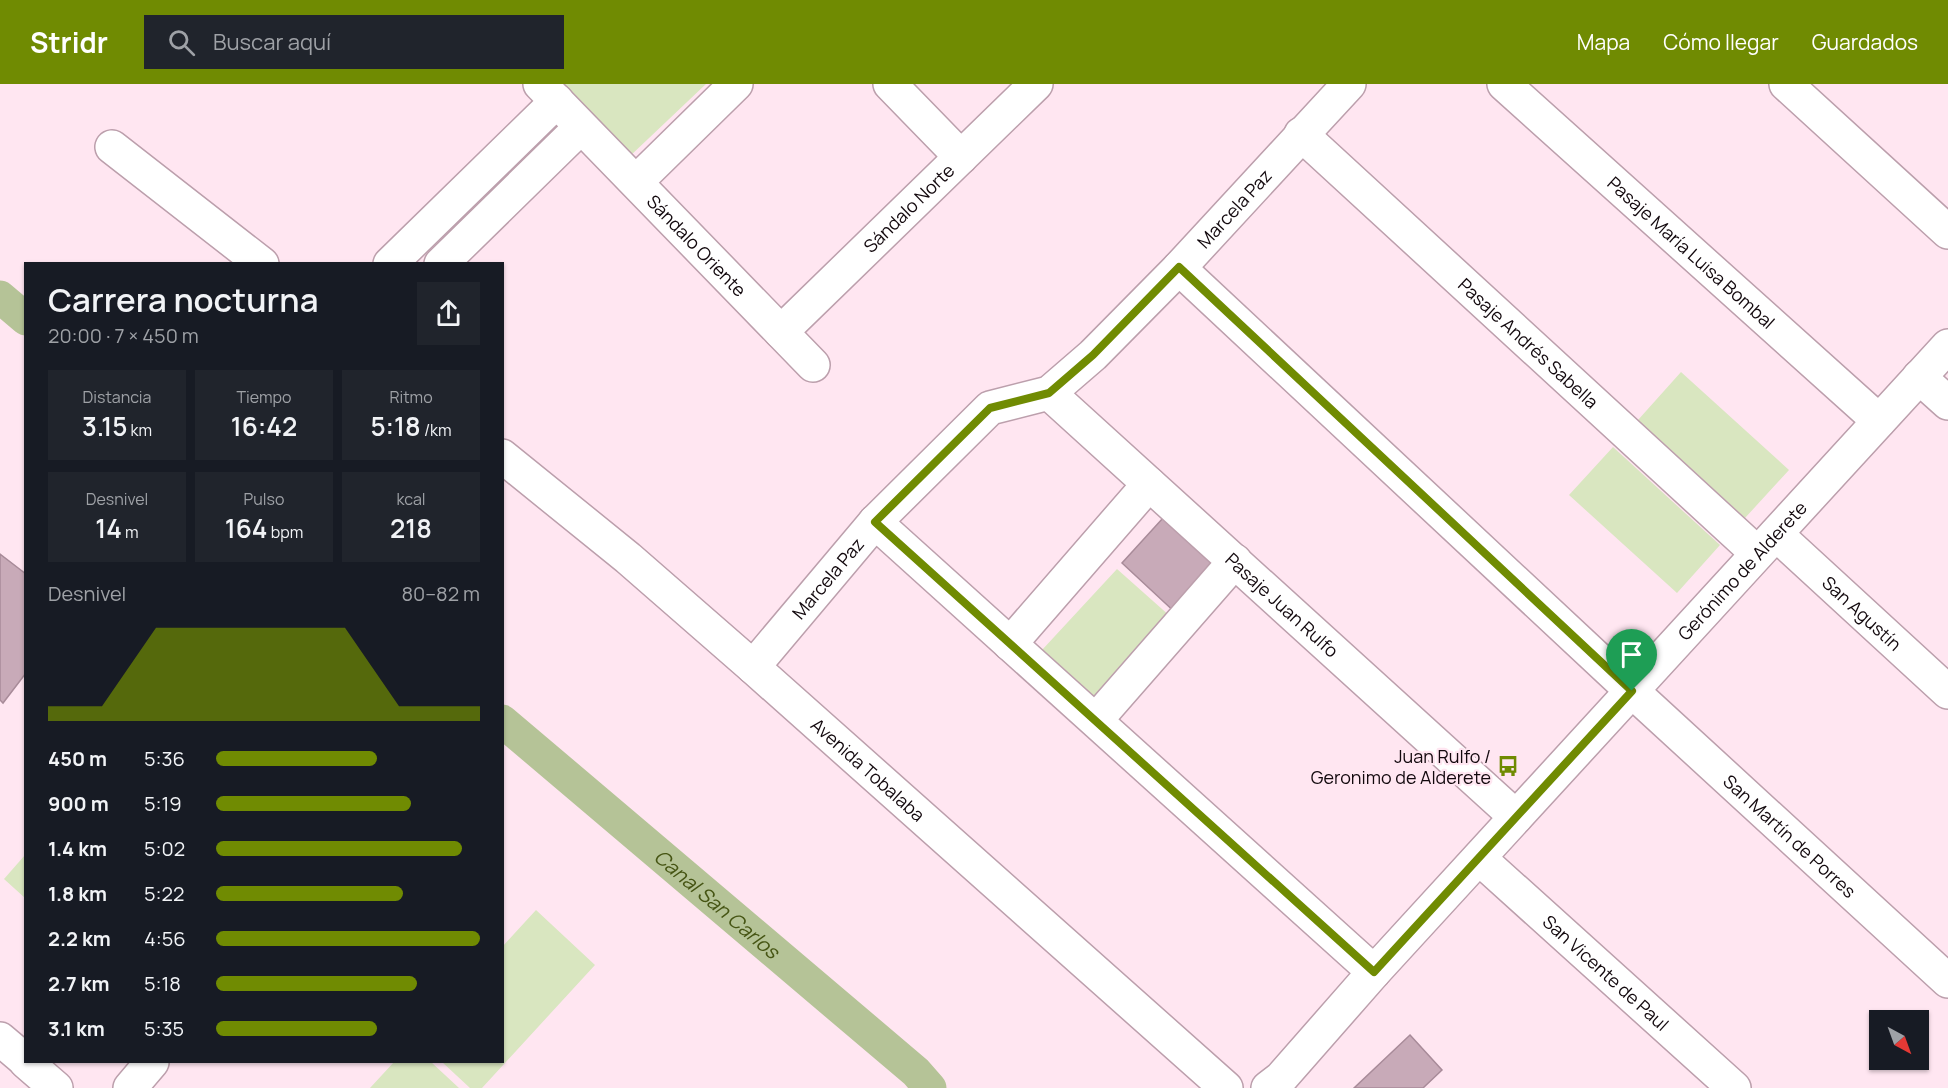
<!DOCTYPE html>
<html lang="es">
<head>
<meta charset="utf-8">
<style>
	body { margin:0; font-family:Manrope,sans-serif; background:#20242c; color:#f1f3f6; height:100vh; display:flex; flex-direction:column; font-size:22px; white-space:nowrap }
	* { box-sizing:border-box; margin:0 }
	p { font-size:20px; color:#9ea1a6 }
	.icon { flex:none; width:33px; height:33px; fill:none; stroke:currentColor; stroke-width:2; stroke-linecap:round; stroke-linejoin:round }
	.map { position:relative; flex:1; overflow:hidden }
	.drawer { position:absolute; left:24px; top:178px; width:480px; height:801px; display:flex; flex-direction:column; background:#171b24; border-radius:0px; box-shadow:0 2px 4px #0004 }
	.drawer>* { flex:none }
	.needle { width:39px; rotate:139deg }
	.fabs { position:absolute; left:1869px; top:926px; display:grid; gap:12px }
	.fabs a { display:grid; place-items:center; width:60px; height:60px; border-radius:0px; background:#171b24; box-shadow:0 2px 4px #0004; font-size:30px }
	.pin { position:absolute; display:grid; place-items:center; width:51px; height:51px; color:#fff; margin:-62px -26px; border-radius:50% 50% 50% 0; rotate:-45deg; box-shadow:0 0 6px #0007 }
	.pin .icon { rotate:45deg }
	.round { display:grid; place-items:center; flex:none; width:63px; height:63px; border-radius:0px; background:#20242c }
	.summary { display:flex; align-items:center; justify-content:space-between; height:102px; padding:0 24px }
	h1 { font-size:33px; font-weight:600; line-height:45px }
	.metrics { display:grid; grid-template-columns:repeat(3,1fr); gap:9px; height:102px; padding:6px 24px }
	.metrics div { display:grid; align-content:center; border-radius:0px; background:#20242c; text-align:center }
	.metrics b { font-size:26px; font-weight:600 }
	.metrics small { font-size:16px; font-weight:400 }
	.metrics p { font-size:16px }
	.chart { height:168px; padding:12px 24px }
	.chart p { display:flex; justify-content:space-between }
	.chart svg { width:100%; height:108px; margin-top:6px; fill:#708b02; opacity:.7 }
	ul { padding:0 24px; list-style:none; font-size:20px }
	li { display:grid; grid-template-columns:96px 72px 1fr; align-items:center; height:45px }
	li i { height:15px; border-radius:8px; background:#708b02 }
	header { display:flex; align-items:center; gap:36px; box-sizing:border-box; height:84px; padding:0 30px; background:#708b02; color:#fff }
	header strong { font-size:28px }
	nav { display:flex; gap:33px; margin-inline-start:auto; font-size:21px }
	.search { width:420px; height:54px; background:#20242c; display:flex; align-items:center; gap:15px; box-sizing:border-box; padding:0 21px; border-radius:0px; color:#9ea1a6; font-size:22px }
	.map>svg:first-child { display:block }
	.green { fill:#d9e6c0 }
	.lines { fill:none; stroke-linecap:round; stroke-linejoin:round }
	.canal { stroke:#b5c397; stroke-width:33 }
	.building { fill:#c8aab8; stroke:#a88b99; stroke-width:1.5 }
	.minor-casing { stroke:#bc9fac; stroke-width:36 }
	.minor { stroke:#fff; stroke-width:33 }
	.route-casing { stroke:#fff; stroke-width:12 }
	.route { stroke:#708b02; stroke-width:8 }
	.labels { text-anchor:middle; dominant-baseline:central; stroke-width:4.5; stroke-linejoin:round; paint-order:stroke }
	.street-label { font-size:18px; fill:#12080d; stroke:#ffe6f1 }
	.poi-label { font-size:18px; fill:#12080d; stroke:#ffe6f1; text-anchor:end }
	.water-label { font-size:20px; font-style:italic; fill:#465514; stroke:#ffe6f1 }
</style>
</head>
<body>
<header>
<strong>Stridr</strong>
<div class="search"><svg class="icon" aria-label="search" viewBox="0 0 24 24"><circle cx="10" cy="10" r="6"/><path d="M15 15l6 6"/></svg>Buscar aquí</div>
<nav><a>Mapa</a><a>Cómo llegar</a><a>Guardados</a></nav>
</header>
<div class="map">
<svg width="1948" height="1004" viewBox="0 0 1948 1004">
	<rect width="100%" height="100%" fill="#ffe6f1"/>
	<path class="green" d="M 560,0 L 706,0 L 629,73 Z
		M 1681,288 L 1789,386 L 1745,434 L 1638,336 Z
		M 1613,363 L 1720,461 L 1677,509 L 1569,411 Z
		M 1117,485 L 1171,533 L 1096,615 L 1042,566 Z
		M 25,771 L 25,814 L 4,795 Z
		M 536,826 L 595,881 L 482,1004 L 470,1004 L 442,978 L 502,978 L 503,862 Z
		M 394,978 L 431,978 L 459,1004 L 370,1004 Z"/>
	<g class="lines">
		<g class="canal">
			<path d="M 0,213 L 26,235"/>
			<path id="s1" d="M 502,637 L 916,988 L 930,1004"/>
		</g>
	</g>
	<path class="building" d="M 1163,434 L 1221,486 L 1179,532 L 1122,479 Z
		M 0,470 L 26,490 L 26,589 L 3,619 L 0,616 Z
		M 1410,951 L 1442,986 L 1423,1004 L 1354,1004 Z"/>
	<g class="lines">
		<defs>
			<g id="minor">
				<path id="s2" d="M 540,0 L 813,281"/>
				<path d="M 890,0 L 961,73"/>
				<path id="s3" d="M 1504,0 L 1879,337"/>
				<path d="M 1786,0 L 1948,148"/>
				<path id="s4" d="M 1301,50 L 1757,469"/>
				<path d="M 112,63 L 262,180"/>
				<path d="M 636,98 L 736,0"/>
				<path d="M 390,180 L 557,17"/>
				<path d="M 441,180 L 581,43"/>
				<path id="s5" d="M 1179,184 L 1632,607 L 1948,897"/>
				<path id="s6" d="M 781,248 L 1036,0"/>
				<path d="M 1919,293 L 1948,319"/>
				<path id="s7" d="M 1049,309 L 1516,733"/>
				<path id="s8" d="M 502,372 L 628,474 L 753,583 L 1226,1004"/>
				<path d="M 875,438 L 1374,888"/>
				<path id="s9" d="M 1776,450 L 1948,608"/>
				<path d="M 1010,560 L 1149,400"/>
				<path id="s10" d="M 753,583 L 875,438 L 990,324 L 1049,309 L 1093,271 L 1179,184 L 1349,0"/>
				<path d="M 1096,636 L 1235,477"/>
				<path id="s11" d="M 1479,774 L 1734,1004"/>
				<path d="M 0,955 L 26,977"/>
				<path d="M 26,978 L 56,1004"/>
				<path d="M 130,1004 L 152,978"/>
				<path id="s12" d="M 1268,1004 L 1281,994 L 1374,888 L 1948,262"/>
			</g>
		</defs>
		<use href="#minor" class="minor-casing"/>
		<use href="#minor" class="minor"/>
	</g>
	<g class="lines">
		<defs>
			<path id="route" d="M 1179,183 L 1632,607 L 1374,888 L 875,438 L 990,324 L 1049,309 L 1093,271 Z"/>
		</defs>
		<use href="#route" class="route-casing"/>
		<use href="#route" class="route"/>
	</g>
	<defs>
		<symbol id="bus-bare" viewBox="-9 -9 18 18"><path d="M-5-6H5V4H4V6H2V4H-2V6H-4V4H-5ZM-3.5-4V0h7V-4ZM-3.5 1.2v1.5H-2V1.2ZM2 1.2v1.5H3.5V1.2Z" fill="#708b02" stroke="#ffe6f1" stroke-width="2.5" paint-order="stroke"/></symbol>
	</defs>
	<g fill-rule="evenodd">
		<use href="#bus-bare" x="1493" y="667" width="30" height="30"/>
	</g>
	<g class="labels">
		<g class="street-label">
			<text stroke="none"><textPath href="#s6" startOffset="178">Sándalo Norte</textPath></text>
			<text stroke="none"><textPath href="#s10" startOffset="674">Marcela Paz</textPath></text>
			<text stroke="none"><textPath href="#s2" startOffset="225">Sándalo Oriente</textPath></text>
			<text stroke="none"><textPath href="#s3" startOffset="252">Pasaje María Luisa Bombal</textPath></text>
			<text stroke="none"><textPath href="#s4" startOffset="309">Pasaje Andrés Sabella</textPath></text>
			<text stroke="none"><textPath href="#s12" startOffset="702">Gerónimo de Alderete</textPath></text>
			<text stroke="none"><textPath href="#s10" startOffset="116">Marcela Paz</textPath></text>
			<text stroke="none"><textPath href="#s7" startOffset="315">Pasaje Juan Rulfo</textPath></text>
			<text stroke="none"><textPath href="#s9" startOffset="117">San Agustín</textPath></text>
			<text stroke="none"><textPath href="#s8" startOffset="482">Avenida Tobalaba</textPath></text>
			<text stroke="none"><textPath href="#s5" startOffset="834">San Martín de Porres</textPath></text>
			<text stroke="none"><textPath href="#s11" startOffset="171">San Vicente de Paul</textPath></text>
		</g>
		<g class="poi-label">
			<text x="1491" y="672">Juan Rulfo /<tspan x="1491" dy="21">Geronimo de Alderete</tspan></text>
		</g>
		<g class="water-label">
			<text stroke="none"><textPath href="#s1" startOffset="282">Canal San Carlos</textPath></text>
		</g>
	</g>
</svg>
<div class="fabs">
<a><svg class="needle" viewBox="-14 -14 28 28"><path d="M0-13l5 13h-10z" fill="#e53935"/><path d="M0 13l5-13h-10z" fill="#9ea1a6"/></svg></a>
</div>
<div class="pin" style="left:1632px;top:607px;background:#1e9e55"><svg class="icon" aria-label="arrive" viewBox="0 0 24 24"><path d="M6 21V4h12l-3 4 3 4H6"/></svg></div>
<section class="drawer">
<div class="summary"><div><h1>Carrera nocturna</h1><p>20:00 · 7 × 450 m</p></div><a class="round"><svg class="icon" aria-label="share" viewBox="0 0 24 24"><path d="M12 15V3M7 8l5-5 5 5M5 13v7h14v-7"/></svg></a></div>
<div class="metrics">
<div><p>Distancia</p><b>3.15<small> km</small></b></div>
<div><p>Tiempo</p><b>16:42</b></div>
<div><p>Ritmo</p><b>5:18<small> /km</small></b></div>
</div>
<div class="metrics">
<div><p>Desnivel</p><b>14<small> m</small></b></div>
<div><p>Pulso</p><b>164<small> bpm</small></b></div>
<div><p>kcal</p><b>218</b></div>
</div>
<div class="chart"><p><span>Desnivel</span>80–82 m</p>
<svg viewBox="0 0 160 44" preserveAspectRatio="none"><path d="M0 44V38L10 38L20 38L30 22L40 6L50 6L60 6L70 6L80 6L90 6L100 6L110 6L120 22L130 38L140 38L150 38L160 38V44z"/></svg>
</div>
<ul>
<li><b>450 m</b>5:36<i style="width:61%"></i></li>
<li><b>900 m</b>5:19<i style="width:74%"></i></li>
<li><b>1.4 km</b>5:02<i style="width:93%"></i></li>
<li><b>1.8 km</b>5:22<i style="width:71%"></i></li>
<li><b>2.2 km</b>4:56<i style="width:100%"></i></li>
<li><b>2.7 km</b>5:18<i style="width:76%"></i></li>
<li><b>3.1 km</b>5:35<i style="width:61%"></i></li>
</ul>
</section>
</div>
</body>
</html>
